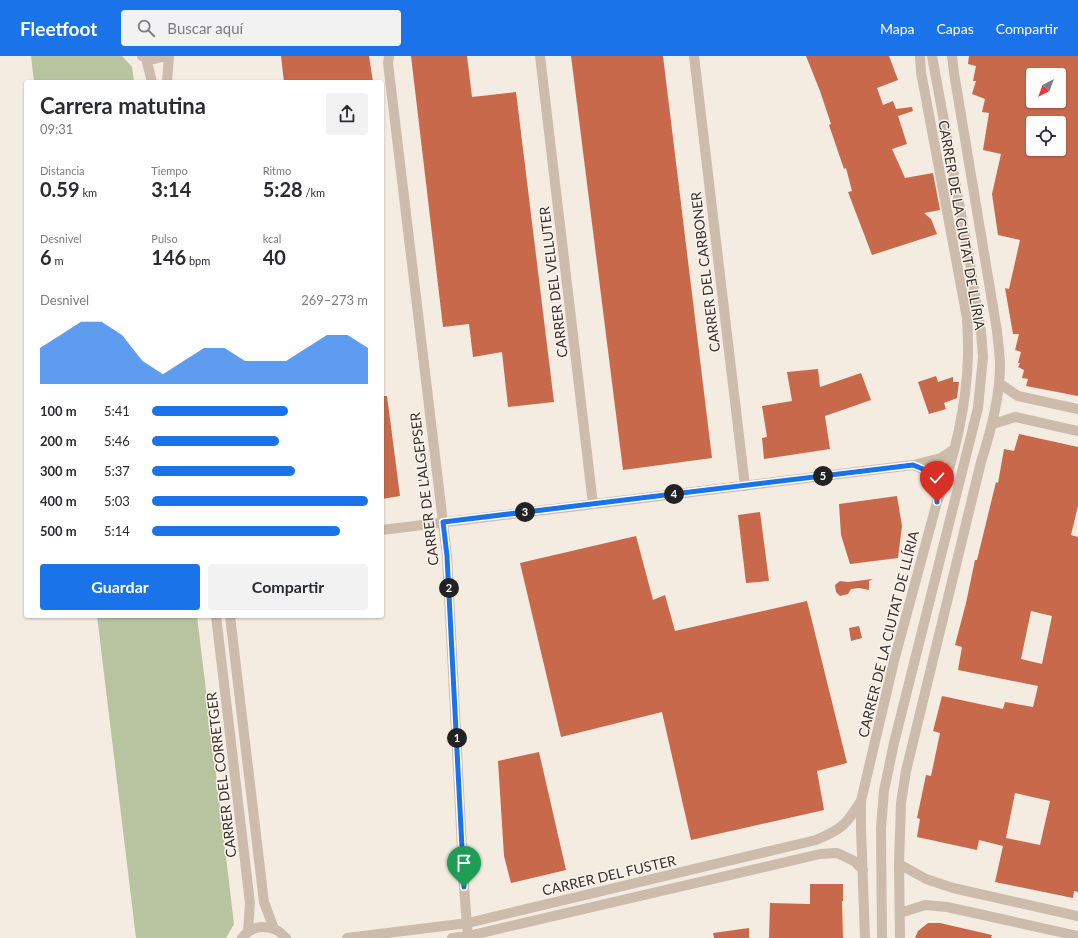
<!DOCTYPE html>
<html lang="es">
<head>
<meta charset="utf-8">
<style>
	body { margin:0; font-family:Lato,sans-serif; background:#f2f2f3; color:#2b2b33; height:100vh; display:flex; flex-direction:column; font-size:15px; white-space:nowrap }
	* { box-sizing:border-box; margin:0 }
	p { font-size:13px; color:#7c7c81 }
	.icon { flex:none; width:22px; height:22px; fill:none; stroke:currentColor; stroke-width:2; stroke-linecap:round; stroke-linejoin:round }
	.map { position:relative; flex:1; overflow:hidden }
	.drawer { position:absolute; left:24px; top:24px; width:360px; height:538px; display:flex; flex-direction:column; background:#fff; border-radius:4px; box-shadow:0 1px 3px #0004 }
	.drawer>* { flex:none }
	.needle { width:26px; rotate:221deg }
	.tools { position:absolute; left:1026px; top:12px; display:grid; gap:8px }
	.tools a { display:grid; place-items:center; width:40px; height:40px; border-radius:4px; background:#fff; box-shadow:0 1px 3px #0004; font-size:20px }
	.pin { position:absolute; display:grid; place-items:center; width:34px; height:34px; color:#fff; margin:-41px -17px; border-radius:50% 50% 50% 0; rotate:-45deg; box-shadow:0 0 4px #0007 }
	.pin .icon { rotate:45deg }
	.km { position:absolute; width:20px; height:20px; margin:-10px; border-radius:50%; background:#222; color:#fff; font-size:11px; line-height:20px; text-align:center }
	.round { display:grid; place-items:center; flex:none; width:42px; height:42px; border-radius:4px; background:#f2f2f3 }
	.headline { display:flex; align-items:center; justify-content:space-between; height:68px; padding:0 16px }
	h1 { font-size:22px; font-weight:700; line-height:30px }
	.stats { display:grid; grid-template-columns:repeat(3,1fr); gap:6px; height:68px; padding:4px 16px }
	.stats div { display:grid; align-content:center }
	.stats b { font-size:20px; font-weight:700 }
	.stats small { font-size:11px; font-weight:400 }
	.stats p { font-size:11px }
	.chart { height:112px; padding:8px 16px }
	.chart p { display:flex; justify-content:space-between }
	.chart svg { width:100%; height:72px; margin-top:4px; fill:#1a73e8; opacity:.7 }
	.cta { display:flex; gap:8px; margin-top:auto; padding:8px 16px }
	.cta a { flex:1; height:46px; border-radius:4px; background:#1a73e8; color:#fff; font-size:16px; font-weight:700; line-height:46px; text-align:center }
	.cta a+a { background:#f2f2f3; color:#2b2b33 }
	ul { padding:0 16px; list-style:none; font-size:13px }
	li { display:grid; grid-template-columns:64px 48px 1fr; align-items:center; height:30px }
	li i { height:10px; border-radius:5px; background:#1a73e8 }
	header { display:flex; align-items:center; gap:24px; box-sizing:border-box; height:56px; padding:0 20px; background:#1a73e8; color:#fff }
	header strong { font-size:19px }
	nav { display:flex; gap:22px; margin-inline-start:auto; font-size:14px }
	.search { width:280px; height:36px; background:#f2f2f3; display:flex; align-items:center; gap:10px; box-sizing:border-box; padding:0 14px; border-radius:4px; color:#7c7c81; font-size:15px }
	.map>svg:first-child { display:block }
	.green { fill:#b8c4a0 }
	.building { fill:#c8694b; fill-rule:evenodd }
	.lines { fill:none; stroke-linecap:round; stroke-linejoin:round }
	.minor { stroke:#cdbbac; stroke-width:10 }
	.route-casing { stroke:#fff; stroke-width:8 }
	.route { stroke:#1a73e8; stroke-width:5 }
	.labels { text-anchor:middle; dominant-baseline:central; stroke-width:3; stroke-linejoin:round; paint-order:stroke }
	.street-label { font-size:14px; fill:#3b302b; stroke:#fbf5ee }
</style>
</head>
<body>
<header>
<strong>Fleetfoot</strong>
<div class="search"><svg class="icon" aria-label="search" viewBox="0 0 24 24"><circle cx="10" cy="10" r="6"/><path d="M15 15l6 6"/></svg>Buscar aquí</div>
<nav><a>Mapa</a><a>Capas</a><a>Compartir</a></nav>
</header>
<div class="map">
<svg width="1078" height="882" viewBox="0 0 1078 882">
	<rect width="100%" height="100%" fill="#f4ebe1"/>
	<path class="green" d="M 31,0 L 122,0 L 132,11 L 134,26 L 34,26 Z
		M 97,560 L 197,560 L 234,868 L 226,882 L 136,882 Z"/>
	<path class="building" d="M 281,0 L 369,0 L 373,26 L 284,26 Z
		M 411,0 L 467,0 L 472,41 L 516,36 L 554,346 L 508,351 L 502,296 L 473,301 L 469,268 L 443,271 Z
		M 571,0 L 663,0 L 712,402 L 623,414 Z
		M 806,0 L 889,0 L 898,24 L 877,32 L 883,49 L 893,45 L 896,53 L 912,51 L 913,55 L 898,60 L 907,88 L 892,93 L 905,122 L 933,117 L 940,154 L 924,157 L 931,163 L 937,178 L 872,199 L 848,136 L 852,135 L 846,112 L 844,113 L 829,69 L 831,68 L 820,35 Z
		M 969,0 L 1078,0 L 1078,340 L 1026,330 L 1028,323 L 1022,322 L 1024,314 L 1018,311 L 1020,307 L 1018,307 L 1021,296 L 1015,294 L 1019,278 L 1013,278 L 1005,232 L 1009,233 L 1020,184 L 998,179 L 992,138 L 1001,98 L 983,94 L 989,57 L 982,56 L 985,43 L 972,38 L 976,25 L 973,25 L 976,10 L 968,8 ZM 1033,19 L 1059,19 L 1059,45 L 1033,45 ZM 1033,67 L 1059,67 L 1059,93 L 1033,93 Z
		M 818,313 L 820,331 L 861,317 L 871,344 L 825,360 L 830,393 L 764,403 L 762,382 L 767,381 L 762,350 L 792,345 L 787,316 Z
		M 936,320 L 938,326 L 953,321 L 953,326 L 959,326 L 957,342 L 944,347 L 946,353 L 929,358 L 918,326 Z
		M 382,340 L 387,340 L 400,440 L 382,443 Z
		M 1019,378 L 1078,391 L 1078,450 L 1071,479 L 1078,481 L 1078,836 L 1074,835 L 1073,842 L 995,826 L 1003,790 L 979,784 L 977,794 L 917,781 L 920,763 L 917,762 L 926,719 L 931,720 L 940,677 L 933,675 L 942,640 L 1003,653 L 1005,646 L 1033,651 L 1038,630 L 958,614 L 962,591 L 955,589 L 966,547 L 975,504 L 977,504 L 996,426 L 998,427 L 1004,393 L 1014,395 ZM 1031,555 L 1052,560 L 1042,608 L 1021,603 ZM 1015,737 L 1050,745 L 1040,789 L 1006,782 Z
		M 897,440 L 902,470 L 898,502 L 850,508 L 841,479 L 839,448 Z
		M 760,456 L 769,525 L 746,527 L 738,459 Z
		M 636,480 L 653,544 L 665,539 L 675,575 L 807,545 L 847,707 L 817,715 L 824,754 L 691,784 L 662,656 L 561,681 L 520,507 Z
		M 873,523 L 869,525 L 869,534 L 859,532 L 851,533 L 848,538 L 840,540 L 836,536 L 835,529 L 840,525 L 848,526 Z
		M 859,570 L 862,582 L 851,585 L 849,572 Z
		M 539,696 L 566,814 L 511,827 L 504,800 L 498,705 Z
		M 810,828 L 843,828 L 843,845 L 842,845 L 843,882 L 769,882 L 770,847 L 810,848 Z
		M 928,867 L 940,867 L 992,879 L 991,882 L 915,882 L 918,875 Z
		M 749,872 L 749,882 L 714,882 L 713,877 Z"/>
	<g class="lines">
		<path class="minor" d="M 142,0 L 154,3 L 166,0
			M 389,0 L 388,7 L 447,500 L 464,831 L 468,882
			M 540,0 L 593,448
			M 694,0 L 745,430
			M 146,2 L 152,26
			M 167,26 L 169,0
			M 999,327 L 1018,340 L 1078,353
			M 993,368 L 1015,361 L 1078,375
			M 913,409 C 931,416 937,418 937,439
			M 382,474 L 913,409 L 941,402 L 953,394
			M 216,560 L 250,847 L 248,875
			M 230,560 L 264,846 L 274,873
			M 899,808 L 926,823 L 953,832 L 1078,860
			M 900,857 L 925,849 L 947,851 L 1078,880
			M 242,882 C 253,867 274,868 286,882
			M 347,882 L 468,867 L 816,784 C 842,773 846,769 861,745
			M 452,882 L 468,880 L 820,798 L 837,797 L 854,805 L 863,814
			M 865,882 L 861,772 L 861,745 L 894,605 L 937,446 C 955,403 967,346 968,299 C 968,287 968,275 967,262 L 921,16 L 920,0
			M 882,882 L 881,772 L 884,735 L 894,687 L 978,352 L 983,301 L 981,275 L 969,201 L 932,0
			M 900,882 L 899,808 L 901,747 L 906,715 L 981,406 C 991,375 1000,342 1000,309 C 1000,298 998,286 997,275 L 954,17 L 952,0"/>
	</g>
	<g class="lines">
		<defs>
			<path id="route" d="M 464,831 L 447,500 L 443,466 L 913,409 C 937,418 937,420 937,446"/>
		</defs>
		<use href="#route" class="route-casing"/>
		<use href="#route" class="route"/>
	</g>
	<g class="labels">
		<g class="street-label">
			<text transform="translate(962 169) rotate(80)">CARRER DE LA CIUTAT DE LLÍRIA</text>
			<text transform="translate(705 216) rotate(-97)">CARRER DEL CARBONER</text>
			<text transform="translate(553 226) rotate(-97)">CARRER DEL VELLUTER</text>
			<text transform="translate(424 433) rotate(-97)">CARRER DE L'ALGEPSER</text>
			<text transform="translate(888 578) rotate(-76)">CARRER DE LA CIUTAT DE LLÍRIA</text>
			<text transform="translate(221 719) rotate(-97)">CARRER DEL CORRETGER</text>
			<text transform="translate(609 819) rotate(-13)">CARRER DEL FUSTER</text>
		</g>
	</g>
</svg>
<div class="tools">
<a><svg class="needle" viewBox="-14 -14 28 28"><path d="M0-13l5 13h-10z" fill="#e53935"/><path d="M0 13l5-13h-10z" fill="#7c7c81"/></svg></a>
<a><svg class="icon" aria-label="locate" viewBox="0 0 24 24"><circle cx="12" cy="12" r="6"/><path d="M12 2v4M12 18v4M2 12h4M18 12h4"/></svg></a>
</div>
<div class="pin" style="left:464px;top:831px;background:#1e9e55"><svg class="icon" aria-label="arrive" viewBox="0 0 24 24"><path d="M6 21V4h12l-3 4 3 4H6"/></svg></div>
<div class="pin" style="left:937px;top:446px;background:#d93025"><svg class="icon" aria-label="check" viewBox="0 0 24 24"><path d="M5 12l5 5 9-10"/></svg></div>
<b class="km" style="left:457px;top:682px">1</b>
<b class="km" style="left:449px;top:532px">2</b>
<b class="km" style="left:525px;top:456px">3</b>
<b class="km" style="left:674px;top:438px">4</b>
<b class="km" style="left:823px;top:420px">5</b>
<section class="drawer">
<div class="headline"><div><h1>Carrera matutina</h1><p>09:31</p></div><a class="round"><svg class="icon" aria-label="share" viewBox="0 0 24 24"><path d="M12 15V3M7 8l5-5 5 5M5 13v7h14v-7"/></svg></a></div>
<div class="stats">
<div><p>Distancia</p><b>0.59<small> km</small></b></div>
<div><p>Tiempo</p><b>3:14</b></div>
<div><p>Ritmo</p><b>5:28<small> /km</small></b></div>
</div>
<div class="stats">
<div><p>Desnivel</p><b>6<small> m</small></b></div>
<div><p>Pulso</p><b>146<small> bpm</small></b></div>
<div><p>kcal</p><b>40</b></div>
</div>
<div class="chart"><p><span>Desnivel</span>269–273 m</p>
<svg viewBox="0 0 160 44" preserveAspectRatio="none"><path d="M0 44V22L10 14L20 6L30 6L40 14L50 30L60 38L70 30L80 22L90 22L100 30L110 30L120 30L130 22L140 14L150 14L160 22V44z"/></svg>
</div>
<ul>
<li><b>100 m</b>5:41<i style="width:63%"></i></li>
<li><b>200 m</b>5:46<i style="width:59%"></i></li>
<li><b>300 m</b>5:37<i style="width:66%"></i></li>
<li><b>400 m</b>5:03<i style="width:100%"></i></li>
<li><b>500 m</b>5:14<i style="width:87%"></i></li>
</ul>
<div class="cta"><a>Guardar</a><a>Compartir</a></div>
</section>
</div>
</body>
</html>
